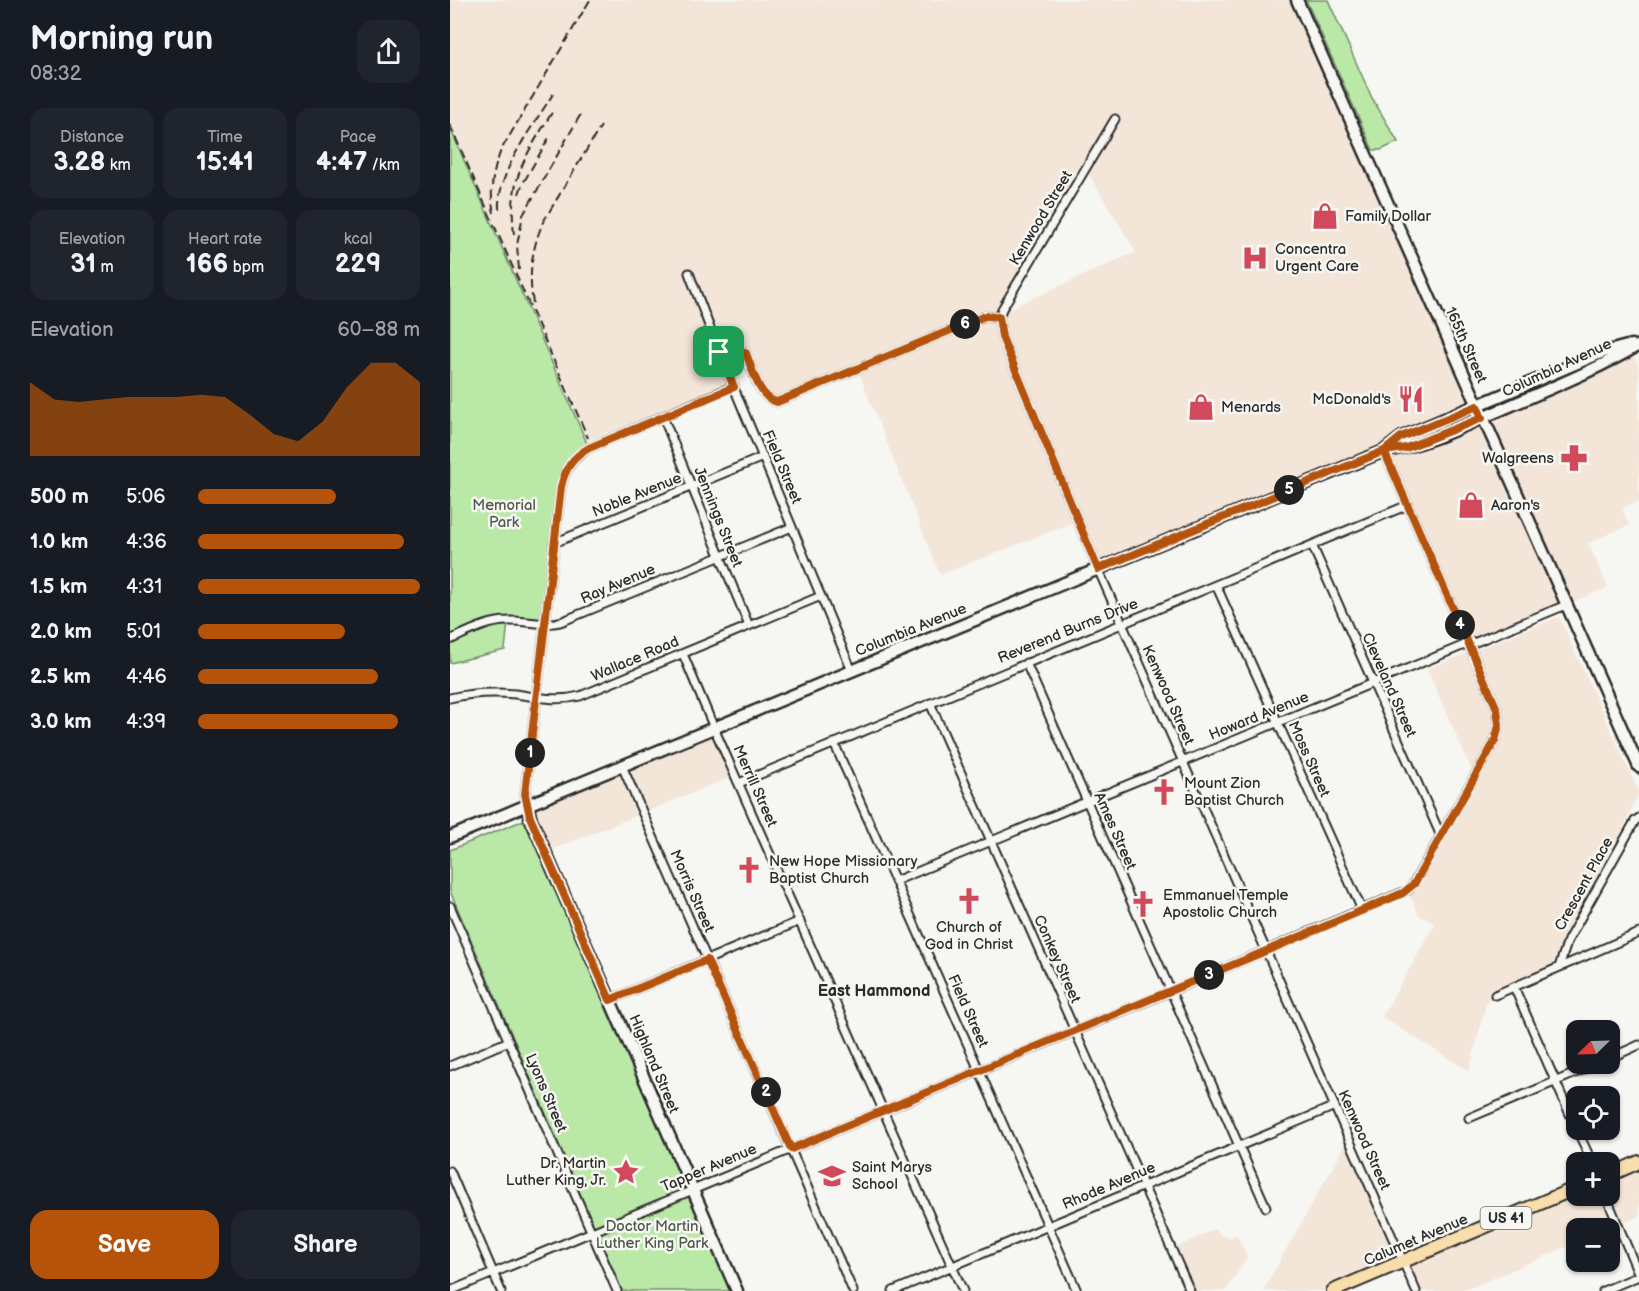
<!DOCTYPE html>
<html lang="en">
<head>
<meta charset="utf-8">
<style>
	body { margin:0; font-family:"Balsamiq Sans",sans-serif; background:#20242c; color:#f1f3f6; height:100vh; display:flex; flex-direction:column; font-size:22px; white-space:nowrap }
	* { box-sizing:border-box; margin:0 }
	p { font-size:20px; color:#9ea1a6 }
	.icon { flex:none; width:33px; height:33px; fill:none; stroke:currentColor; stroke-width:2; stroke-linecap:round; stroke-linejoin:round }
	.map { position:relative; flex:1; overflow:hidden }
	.details { display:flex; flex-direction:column; background:#171b24; width:450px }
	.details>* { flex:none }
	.needle { width:39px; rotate:247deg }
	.tools { position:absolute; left:1116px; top:1020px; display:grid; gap:12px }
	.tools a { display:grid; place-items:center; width:54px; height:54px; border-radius:12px; background:#171b24; box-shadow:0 2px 4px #0004; font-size:30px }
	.pin { position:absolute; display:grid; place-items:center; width:51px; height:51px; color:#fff; margin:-26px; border-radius:12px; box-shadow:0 3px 9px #0006 }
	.km { position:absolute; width:30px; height:30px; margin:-15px; border-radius:50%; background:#222; color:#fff; font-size:16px; line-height:30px; text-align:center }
	.round { display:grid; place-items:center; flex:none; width:63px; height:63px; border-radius:18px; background:#20242c }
	.head { display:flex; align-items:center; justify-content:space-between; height:102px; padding:0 30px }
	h1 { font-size:33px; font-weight:700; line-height:45px }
	.metrics { display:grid; grid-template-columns:repeat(3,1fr); gap:9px; height:102px; padding:6px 30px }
	.metrics div { display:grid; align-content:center; border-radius:15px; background:#20242c; text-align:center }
	.metrics b { font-size:26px; font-weight:700 }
	.metrics small { font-size:16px; font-weight:400 }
	.metrics p { font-size:16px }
	.chart { height:168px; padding:12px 30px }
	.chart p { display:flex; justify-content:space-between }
	.chart svg { width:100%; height:108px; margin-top:6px; fill:#b45309; opacity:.7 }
	.button { display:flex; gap:12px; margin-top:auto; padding:12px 30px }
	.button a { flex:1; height:69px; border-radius:18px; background:#b45309; color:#fff; font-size:24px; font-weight:700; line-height:69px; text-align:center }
	.button a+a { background:#20242c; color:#f1f3f6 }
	ul { padding:0 30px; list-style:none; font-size:20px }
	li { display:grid; grid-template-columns:96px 72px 1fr; align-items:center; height:45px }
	li i { height:15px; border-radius:8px; background:#b45309 }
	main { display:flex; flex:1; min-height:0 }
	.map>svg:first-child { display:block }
	.built { fill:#f3e5d8 }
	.green { fill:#b9e8a7; stroke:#728a69; stroke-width:1.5 }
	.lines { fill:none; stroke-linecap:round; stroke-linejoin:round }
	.street-casing { stroke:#2b2b2b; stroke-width:11 }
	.secondary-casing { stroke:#2b2b2b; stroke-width:15 }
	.primary-casing { stroke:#2b2b2b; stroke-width:16 }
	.street { stroke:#f6f6f2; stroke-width:7 }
	.secondary { stroke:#f6f6f2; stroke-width:10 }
	.primary { stroke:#f8deab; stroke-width:12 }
	.rail { stroke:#2b2b2b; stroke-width:2; stroke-dasharray:9 4.5; stroke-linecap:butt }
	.route-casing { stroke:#fff; stroke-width:12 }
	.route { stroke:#b45309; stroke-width:8 }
	.labels { text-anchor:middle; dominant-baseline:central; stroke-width:5; stroke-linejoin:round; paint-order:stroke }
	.shield { fill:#f6f6f2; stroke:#686867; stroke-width:1.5 }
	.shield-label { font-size:14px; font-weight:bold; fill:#2b2b2b }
	.poi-label { font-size:15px; fill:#2b2b2b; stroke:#f6f6f2; text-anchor:start }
	.street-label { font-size:15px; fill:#2b2b2b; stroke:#f6f6f2 }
	.park-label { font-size:15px; fill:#4e5a4a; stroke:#f6f6f2 }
	.neighbourhood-label { font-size:16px; font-weight:bold; fill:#2b2b2b; stroke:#f6f6f2 }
</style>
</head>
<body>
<main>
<section class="details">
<div class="head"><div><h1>Morning run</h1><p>08:32</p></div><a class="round"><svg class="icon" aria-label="share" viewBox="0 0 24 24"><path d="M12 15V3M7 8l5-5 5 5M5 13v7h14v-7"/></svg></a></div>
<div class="metrics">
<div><p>Distance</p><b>3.28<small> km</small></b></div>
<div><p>Time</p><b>15:41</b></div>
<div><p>Pace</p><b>4:47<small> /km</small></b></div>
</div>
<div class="metrics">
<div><p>Elevation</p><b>31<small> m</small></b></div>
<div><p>Heart rate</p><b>166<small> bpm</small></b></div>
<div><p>kcal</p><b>229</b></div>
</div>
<div class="chart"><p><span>Elevation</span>60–88 m</p>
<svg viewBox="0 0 160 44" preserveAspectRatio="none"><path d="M0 44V14L10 21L20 22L30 21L40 20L50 20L60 20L70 19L80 20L90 27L100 35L110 38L120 30L130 16L140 6L150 6L160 14V44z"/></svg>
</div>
<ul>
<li><b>500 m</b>5:06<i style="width:62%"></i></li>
<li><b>1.0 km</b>4:36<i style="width:93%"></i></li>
<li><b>1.5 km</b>4:31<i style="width:100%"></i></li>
<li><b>2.0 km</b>5:01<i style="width:66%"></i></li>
<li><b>2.5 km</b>4:46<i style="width:81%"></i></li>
<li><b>3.0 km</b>4:39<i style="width:90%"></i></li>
</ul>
<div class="button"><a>Save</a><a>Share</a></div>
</section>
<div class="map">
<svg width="1189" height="1291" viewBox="0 0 1189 1291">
	<rect width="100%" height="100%" fill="#f6f6f2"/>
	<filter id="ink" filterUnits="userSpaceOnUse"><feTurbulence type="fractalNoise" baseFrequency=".0167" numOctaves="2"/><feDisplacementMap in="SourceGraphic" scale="12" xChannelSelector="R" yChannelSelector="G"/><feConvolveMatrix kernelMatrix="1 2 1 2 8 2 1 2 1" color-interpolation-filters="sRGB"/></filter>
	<g filter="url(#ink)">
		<path class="built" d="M 0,0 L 844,0 L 1024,405 L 931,450 L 649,567 L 553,337 L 552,312 L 686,252 L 634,166 L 549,308 L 548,318 L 549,329 L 627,521 L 490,575 L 406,366 L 328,398 L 317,392 L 294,348 L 264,348 L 279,384 L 137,441 L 0,128 Z
			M 1182,351 L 1189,369 L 1189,501 L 1172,508 L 1179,525 L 1138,543 L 1158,587 L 1118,604 L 1035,419 Z
			M 1031,421 L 1114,604 L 1020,642 L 937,453 Z
			M 1109,617 L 1189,792 L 1169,838 L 1112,943 L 1099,975 L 1037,1000 L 1019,1071 L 932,1017 L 985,924 L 969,915 L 959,893 L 1027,782 L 977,669 Z
			M 263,729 L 284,776 L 99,851 L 80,805 Z
			M 897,1142 L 951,1261 L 878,1291 L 813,1291 Z
			M 1189,1163 L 1189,1216 L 1160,1229 L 1126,1228 L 1126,1243 L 1013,1291 L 969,1291 L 956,1262 L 1126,1190 L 1126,1196 L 1160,1196 L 1160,1176 Z
			M 765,1229 L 771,1236 L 780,1237 L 787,1234 L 797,1257 L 776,1291 L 741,1291 L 723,1249 Z"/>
		<path class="green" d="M 856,0 L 878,0 L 922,98 L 948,142 L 931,150 L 923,150 Z
			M 0,128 L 139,448 L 117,468 L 95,623 L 58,621 L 55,650 L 0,663 Z
			M 74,820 L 282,1291 L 172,1291 L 0,891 L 0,850 Z"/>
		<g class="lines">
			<defs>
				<path id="street" d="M 665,119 L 552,309 L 549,317 L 552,337 L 648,569 L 966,1291
					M 239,273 L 269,352 L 402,671
					M 269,352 L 296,353 C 302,369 309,399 327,402 L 535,316 L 549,317
					M 213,417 L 299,626
					M 104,543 L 313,457
					M 862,545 L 991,836
					M 766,585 L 912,910
					M 0,640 C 18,632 38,621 58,621 C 76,620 96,627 113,621 L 342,527
					M 233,654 L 264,728 L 513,1291
					M 576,663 L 816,1207
					M 0,698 C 21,693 43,692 65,694 C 87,697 107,702 130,696 L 371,596
					M 480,703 L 740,1291
					M 384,743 L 627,1291
					M 172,766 L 403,1291
					M 289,783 L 958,505
					M 78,805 L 75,794 L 111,487 C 115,468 123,458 139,448 L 284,386
					M 445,881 L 1012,646 L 1026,642 L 1116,605
					M 0,906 L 167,1291
					M 1109,967 L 1118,940 L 1185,821 L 1189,818
					M 1064,987 L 1126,1128
					M 1045,995 L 1189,933
					M 160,1000 L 350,921
					M 1160,1058 L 1189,1045
					M 0,1066 L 59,1041
					M 1019,1118 L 1147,1064
					M 1127,1130 L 1142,1162
					M 0,1171 L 51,1291
					M 1156,1196 L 1189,1275
					M 0,1291 L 721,991 L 958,890 L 964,883 L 1045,741 L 1049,725 L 1047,709 L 934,451
					M 443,1291 L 885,1106
					M 1153,1291 L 1189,1276"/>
				<path id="secondary" d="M 847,0 L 1189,767
					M 934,451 L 952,437 L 1151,353 L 1181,345
					M 78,805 L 80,817 L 287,1291
					M 0,837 L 934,451 C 976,446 1017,424 1055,408 C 1101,388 1146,370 1189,345"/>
				<path id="primary" d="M 1160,1175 L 1189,1162
					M 883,1291 L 1126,1188"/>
			</defs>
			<use href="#street" class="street-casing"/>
			<use href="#secondary" class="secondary-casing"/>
			<use href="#primary" class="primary-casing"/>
			<use href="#street" class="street"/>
			<use href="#secondary" class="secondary"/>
			<use href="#primary" class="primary"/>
			<path class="rail" d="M 0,125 L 138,438
				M 69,194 L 72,185 L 100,136
				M 49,209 C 47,171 84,125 103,94
				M 44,213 C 39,190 43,171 51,150 L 140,0
				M 64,234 C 58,178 75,157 103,111
				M 69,270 L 67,245 L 73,215 L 132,112
				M 83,303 C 78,273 82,249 93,222 L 151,126"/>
		</g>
	</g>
	<g class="lines" filter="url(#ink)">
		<defs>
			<path id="route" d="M 269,352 L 284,387 L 139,448 C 123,457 115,468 111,487 L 75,794 L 80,817 L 160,1000 L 257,960 L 341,1149 L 871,928 L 953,893 L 964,884 L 1045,741 L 1049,725 L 1047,709 L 934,451 L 951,437 L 1027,406 L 1032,418 L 956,448 L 934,451 L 648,569 L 552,337 L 549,317 L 535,316 L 327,402 C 309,399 302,368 296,353 L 269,352"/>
		</defs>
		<use href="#route" class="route-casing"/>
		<use href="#route" class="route"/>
	</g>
	<defs>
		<symbol id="shop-bare" viewBox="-9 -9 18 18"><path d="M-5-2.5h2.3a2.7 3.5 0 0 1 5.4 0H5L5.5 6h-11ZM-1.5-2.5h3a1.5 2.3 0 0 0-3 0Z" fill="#d1495b" stroke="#f6f6f2" stroke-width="2.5" paint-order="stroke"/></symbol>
		<symbol id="hospital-bare" viewBox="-9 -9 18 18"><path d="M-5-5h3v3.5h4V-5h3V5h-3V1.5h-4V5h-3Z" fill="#d1495b" stroke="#f6f6f2" stroke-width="2.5" paint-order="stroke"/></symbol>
		<symbol id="restaurant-bare" viewBox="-9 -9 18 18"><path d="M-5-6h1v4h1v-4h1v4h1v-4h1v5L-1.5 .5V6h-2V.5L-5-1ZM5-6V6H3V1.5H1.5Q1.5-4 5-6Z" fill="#d1495b" stroke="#f6f6f2" stroke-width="2.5" paint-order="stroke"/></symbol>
		<symbol id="pharmacy-bare" viewBox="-9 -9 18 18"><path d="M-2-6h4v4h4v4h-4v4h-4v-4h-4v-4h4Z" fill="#d1495b" stroke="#f6f6f2" stroke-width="2.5" paint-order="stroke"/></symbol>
		<symbol id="church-bare" viewBox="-9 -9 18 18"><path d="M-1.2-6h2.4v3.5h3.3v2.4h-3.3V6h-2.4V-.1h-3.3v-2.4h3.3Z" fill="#d1495b" stroke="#f6f6f2" stroke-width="2.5" paint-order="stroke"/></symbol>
		<symbol id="sight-bare" viewBox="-9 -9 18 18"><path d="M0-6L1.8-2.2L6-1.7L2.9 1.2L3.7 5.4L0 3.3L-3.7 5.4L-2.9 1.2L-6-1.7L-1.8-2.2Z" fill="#d1495b" stroke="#f6f6f2" stroke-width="2.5" paint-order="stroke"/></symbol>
		<symbol id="school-bare" viewBox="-9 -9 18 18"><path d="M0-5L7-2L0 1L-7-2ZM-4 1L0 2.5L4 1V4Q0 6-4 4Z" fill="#d1495b" stroke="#f6f6f2" stroke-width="2.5" paint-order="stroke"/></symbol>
	</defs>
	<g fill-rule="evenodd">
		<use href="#shop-bare" x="856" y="197" width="38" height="38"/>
		<use href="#hospital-bare" x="786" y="239" width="38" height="38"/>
		<use href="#restaurant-bare" x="942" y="380" width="38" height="38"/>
		<use href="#shop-bare" x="732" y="388" width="38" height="38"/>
		<use href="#pharmacy-bare" x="1105" y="439" width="38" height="38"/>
		<use href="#shop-bare" x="1002" y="486" width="38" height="38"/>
		<use href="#church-bare" x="695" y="773" width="38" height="38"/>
		<use href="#church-bare" x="280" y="851" width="38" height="38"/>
		<use href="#church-bare" x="500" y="882" width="38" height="38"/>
		<use href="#church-bare" x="674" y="885" width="38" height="38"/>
		<use href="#sight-bare" x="157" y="1153" width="38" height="38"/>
		<use href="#school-bare" x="363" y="1157" width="38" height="38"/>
	</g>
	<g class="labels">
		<rect class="shield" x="1030.5" y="1207" width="51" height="22" rx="4.5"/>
		<g class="shield-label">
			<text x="1056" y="1218">US 41</text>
		</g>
		<g class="poi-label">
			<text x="895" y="216">Family Dollar</text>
			<text x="825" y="249">Concentra<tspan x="825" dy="17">Urgent Care</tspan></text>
			<text x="941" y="399" text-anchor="end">McDonald's</text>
			<text x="771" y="407">Menards</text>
			<text x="1104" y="458" text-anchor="end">Walgreens</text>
			<text x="1041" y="505">Aaron's</text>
			<text x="734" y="783">Mount Zion<tspan x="734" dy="17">Baptist Church</tspan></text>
			<text x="319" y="861">New Hope Missionary<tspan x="319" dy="17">Baptist Church</tspan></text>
			<text x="713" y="895">Emmanuel Temple<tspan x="713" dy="17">Apostolic Church</tspan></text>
			<text x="519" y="927" text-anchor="middle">Church of<tspan x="519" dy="17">God in Christ</tspan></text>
			<text x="156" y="1163" text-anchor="end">Dr. Martin<tspan x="156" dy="17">Luther King, Jr.</tspan></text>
			<text x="402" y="1167">Saint Marys<tspan x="402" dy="17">School</tspan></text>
		</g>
		<g class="street-label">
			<text transform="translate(591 218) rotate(-59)">Kenwood Street</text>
			<text transform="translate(1016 345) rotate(66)">165th Street</text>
			<text transform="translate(1107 368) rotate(-25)">Columbia Avenue</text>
			<text transform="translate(332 467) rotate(67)">Field Street</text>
			<text transform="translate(187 495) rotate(-22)">Noble Avenue</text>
			<text transform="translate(268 517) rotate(68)">Jennings Street</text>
			<text transform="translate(168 584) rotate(-23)">Ray Avenue</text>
			<text transform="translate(461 630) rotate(-22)">Columbia Avenue</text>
			<text transform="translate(618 631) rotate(-22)">Reverend Burns Drive</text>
			<text transform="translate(185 659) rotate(-23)">Wallace Road</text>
			<text transform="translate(939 685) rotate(66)">Cleveland Street</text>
			<text transform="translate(718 695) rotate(66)">Kenwood Street</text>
			<text transform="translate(809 716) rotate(-22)">Howard Avenue</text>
			<text transform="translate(859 759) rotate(66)">Moss Street</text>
			<text transform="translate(305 786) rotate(66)">Merrill Street</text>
			<text transform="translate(665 831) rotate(66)">Ames Street</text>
			<text transform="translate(1134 884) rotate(-61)">Crescent Place</text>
			<text transform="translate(242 891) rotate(66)">Morris Street</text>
			<text transform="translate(607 959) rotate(66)">Conkey Street</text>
			<text transform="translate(518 1011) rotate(66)">Field Street</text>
			<text transform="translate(204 1064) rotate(67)">Highland Street</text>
			<text transform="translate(96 1093) rotate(67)">Lyons Street</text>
			<text transform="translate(914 1140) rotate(66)">Kenwood Street</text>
			<text transform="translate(259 1168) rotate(-23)">Tapper Avenue</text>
			<text transform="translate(659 1186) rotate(-23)">Rhode Avenue</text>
			<text transform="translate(966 1240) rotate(-23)">Calumet Avenue</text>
		</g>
		<g class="park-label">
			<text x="54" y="505">Memorial<tspan x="54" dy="17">Park</tspan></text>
			<text x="202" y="1226">Doctor Martin<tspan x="202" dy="17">Luther King Park</tspan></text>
		</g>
		<g class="neighbourhood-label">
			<text x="424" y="991">East Hammond</text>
		</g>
	</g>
</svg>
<div class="tools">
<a><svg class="needle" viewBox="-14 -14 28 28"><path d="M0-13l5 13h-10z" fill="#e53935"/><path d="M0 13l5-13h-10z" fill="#9ea1a6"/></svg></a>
<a><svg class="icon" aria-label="locate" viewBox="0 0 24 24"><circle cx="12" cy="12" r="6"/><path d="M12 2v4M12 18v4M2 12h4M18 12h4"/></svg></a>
<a>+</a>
<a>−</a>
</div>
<div class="pin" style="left:269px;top:352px;background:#1e9e55"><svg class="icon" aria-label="arrive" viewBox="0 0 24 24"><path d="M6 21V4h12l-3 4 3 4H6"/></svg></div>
<b class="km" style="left:80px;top:753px">1</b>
<b class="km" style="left:316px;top:1092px">2</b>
<b class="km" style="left:759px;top:975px">3</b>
<b class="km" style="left:1010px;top:625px">4</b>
<b class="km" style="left:839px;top:490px">5</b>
<b class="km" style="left:515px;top:324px">6</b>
</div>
</main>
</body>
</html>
